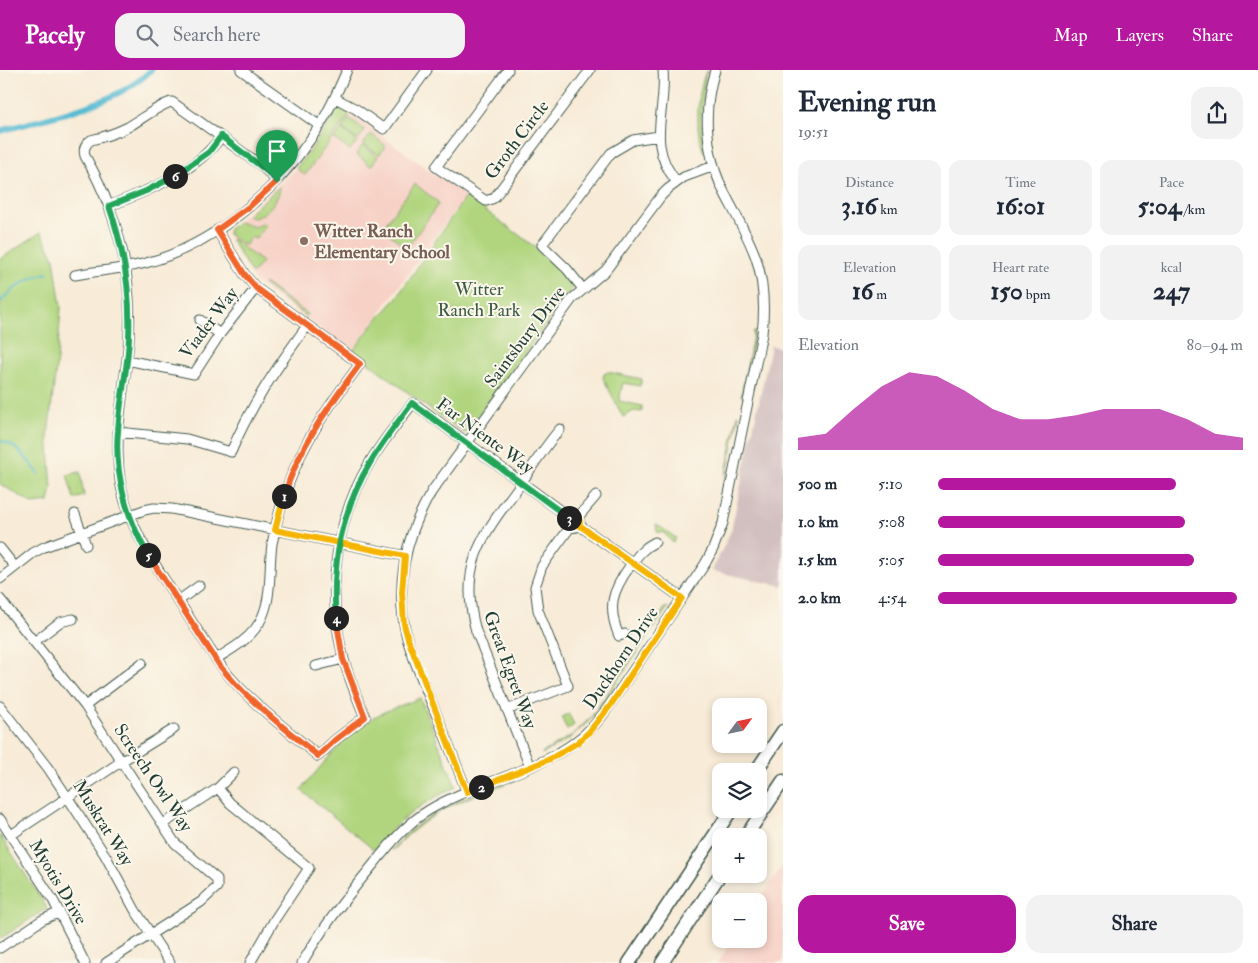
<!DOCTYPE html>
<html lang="en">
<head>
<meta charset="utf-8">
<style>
	body { margin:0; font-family:"IM FELL Double Pica",serif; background:#f2f2f3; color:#1f2937; height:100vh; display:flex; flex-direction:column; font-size:19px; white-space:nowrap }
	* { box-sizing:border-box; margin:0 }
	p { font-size:16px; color:#747a83 }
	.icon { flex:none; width:28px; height:28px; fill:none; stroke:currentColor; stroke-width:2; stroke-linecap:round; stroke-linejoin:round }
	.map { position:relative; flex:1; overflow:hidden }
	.details { display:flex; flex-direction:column; background:#fff; width:475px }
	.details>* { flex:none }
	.needle { width:32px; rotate:57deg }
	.tools { position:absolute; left:712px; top:628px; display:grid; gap:10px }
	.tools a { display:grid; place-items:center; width:55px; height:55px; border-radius:10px; background:#fff; box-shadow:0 2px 8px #0003; font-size:25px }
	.pin { position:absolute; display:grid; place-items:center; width:42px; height:42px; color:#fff; margin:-51px -21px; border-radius:50% 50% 50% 0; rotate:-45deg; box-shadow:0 0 5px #0007 }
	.pin .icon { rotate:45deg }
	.km { position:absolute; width:25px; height:25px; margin:-12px; border-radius:50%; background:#222; color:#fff; font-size:14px; line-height:25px; text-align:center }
	.round { display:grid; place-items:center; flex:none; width:52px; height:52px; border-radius:15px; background:#f2f2f3 }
	.summary { display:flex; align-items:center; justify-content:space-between; height:85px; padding:0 15px }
	h1 { font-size:28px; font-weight:700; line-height:38px }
	.figures { display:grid; grid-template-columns:repeat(3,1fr); gap:8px; height:85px; padding:5px 15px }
	.figures div { display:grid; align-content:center; border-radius:12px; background:#f2f2f3; text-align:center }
	.figures b { font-size:25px; font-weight:700 }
	.figures small { font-size:14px; font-weight:400 }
	.figures p { font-size:14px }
	.chart { height:140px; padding:10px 15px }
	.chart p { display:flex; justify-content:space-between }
	.chart svg { width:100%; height:90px; margin-top:5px; fill:#b5179e; opacity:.7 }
	.button { display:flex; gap:10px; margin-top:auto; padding:10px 15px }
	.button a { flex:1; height:58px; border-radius:15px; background:#b5179e; color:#fff; font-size:20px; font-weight:700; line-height:58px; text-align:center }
	.button a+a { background:#f2f2f3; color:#1f2937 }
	ul { padding:0 15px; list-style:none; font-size:16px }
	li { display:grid; grid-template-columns:80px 60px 1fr; align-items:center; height:38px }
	li i { height:12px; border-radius:6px; background:#b5179e }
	header { display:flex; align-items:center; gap:30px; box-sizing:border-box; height:70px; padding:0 25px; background:#b5179e; color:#fff }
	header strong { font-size:24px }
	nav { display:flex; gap:28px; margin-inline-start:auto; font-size:18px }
	.search { width:350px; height:45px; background:#f2f2f3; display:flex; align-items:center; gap:12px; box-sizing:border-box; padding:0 18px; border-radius:15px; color:#747a83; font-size:19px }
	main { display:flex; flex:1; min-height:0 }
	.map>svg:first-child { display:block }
	.built { fill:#f7d1c6 }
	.industrial { fill:#d2bfbf }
	.green { fill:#b0d57e; stroke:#688959 }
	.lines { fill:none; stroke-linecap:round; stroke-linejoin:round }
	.stream { stroke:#54bad2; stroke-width:2 }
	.canal { stroke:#54bad2; stroke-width:6 }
	.minor-casing { stroke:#40574c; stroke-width:11 }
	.highway-casing { stroke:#40574c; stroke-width:15 }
	.minor { stroke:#fff; stroke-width:9 }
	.highway { stroke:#fff; stroke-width:12 }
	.split-1-casing { stroke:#fff; stroke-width:10 }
	.split-2-casing { stroke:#fff; stroke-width:10 }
	.split-3-casing { stroke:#fff; stroke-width:10 }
	.split-4-casing { stroke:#fff; stroke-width:10 }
	.split-5-casing { stroke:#fff; stroke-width:10 }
	.split-6-casing { stroke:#fff; stroke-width:10 }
	.split-7-casing { stroke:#fff; stroke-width:10 }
	.split-1 { stroke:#f0652b; stroke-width:6 }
	.split-2 { stroke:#f5b400; stroke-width:6 }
	.split-3 { stroke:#f5b400; stroke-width:6 }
	.split-4 { stroke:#22a559; stroke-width:6 }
	.split-5 { stroke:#f0652b; stroke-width:6 }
	.split-6 { stroke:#22a559; stroke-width:6 }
	.split-7 { stroke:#22a559; stroke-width:6 }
	.education-dot { fill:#8d6e63; stroke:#fbf7ec; stroke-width:2 }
	.labels { text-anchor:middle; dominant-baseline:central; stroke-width:4; stroke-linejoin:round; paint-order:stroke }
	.street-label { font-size:18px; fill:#1f3d34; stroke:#fbf7ec }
	.education-label { font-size:18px; font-weight:bold; fill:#785e54; stroke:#fbf7ec; text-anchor:start }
	.park-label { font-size:18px; fill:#3c5b43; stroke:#fbf7ec }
</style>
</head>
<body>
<header>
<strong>Pacely</strong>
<div class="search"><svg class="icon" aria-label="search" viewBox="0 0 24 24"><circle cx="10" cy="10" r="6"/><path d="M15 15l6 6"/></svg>Search here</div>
<nav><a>Map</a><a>Layers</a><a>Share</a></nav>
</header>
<main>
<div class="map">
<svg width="783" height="893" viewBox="0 0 783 893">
	<rect width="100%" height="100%" fill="#fbf7ec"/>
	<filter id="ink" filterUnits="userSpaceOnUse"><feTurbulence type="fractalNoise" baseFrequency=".02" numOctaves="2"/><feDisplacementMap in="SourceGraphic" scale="10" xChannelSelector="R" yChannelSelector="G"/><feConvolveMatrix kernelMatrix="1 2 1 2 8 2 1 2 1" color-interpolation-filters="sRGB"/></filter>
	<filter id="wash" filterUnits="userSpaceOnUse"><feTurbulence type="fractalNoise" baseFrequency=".0096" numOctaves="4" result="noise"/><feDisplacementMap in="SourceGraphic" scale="20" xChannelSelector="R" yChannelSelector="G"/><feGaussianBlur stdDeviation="1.12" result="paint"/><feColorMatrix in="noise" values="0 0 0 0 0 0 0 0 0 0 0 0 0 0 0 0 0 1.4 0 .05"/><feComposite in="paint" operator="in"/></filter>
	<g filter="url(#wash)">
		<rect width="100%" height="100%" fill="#f8ebd7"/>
		<path class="built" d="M 336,39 L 346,40 L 465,126 L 352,281 L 256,213 L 226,162 L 294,101 Z
			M 783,795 L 783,893 L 717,893 L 734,869 L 759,869 L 759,832 Z"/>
		<path class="industrial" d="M 771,276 L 783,278 L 783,516 L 712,501 L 731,461 Z"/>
		<path class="green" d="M 706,1 L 701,45 L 704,83 C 694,60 697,24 706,1 Z
			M 338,37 L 342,37 L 352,41 L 305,105 L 296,98 L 313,77 Z
			M 349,48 L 365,60 L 358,70 L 342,58 Z
			M 342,59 L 357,71 L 350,80 L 334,69 Z
			M 371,64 L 386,76 L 379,85 L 363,74 Z
			M 363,75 L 378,87 L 371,96 L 356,84 Z
			M 415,114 L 439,133 L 407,178 L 382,158 Z
			M 280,116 C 281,128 265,146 254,148 L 247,146 Z
			M 466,126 L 535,177 L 574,216 L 465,363 L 427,337 L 353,281 L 374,253 L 395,230 Z
			M 239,152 L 255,157 L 264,153 L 266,155 L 255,169 L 251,167 L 245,176 L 228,164 L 229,159 Z
			M 41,162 L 54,188 L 61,237 L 57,290 L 48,364 L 52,419 L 49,432 L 33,434 L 0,414 L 0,189 Z
			M 232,169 L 262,192 L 252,204 L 231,170 Z
			M 264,213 L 307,244 L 306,246 L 263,214 Z
			M 755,261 L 743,326 L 741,326 L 754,261 Z
			M 608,302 L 642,309 L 640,316 L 623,313 L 619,331 L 642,336 L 642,342 L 634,341 L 623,347 L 603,308 L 604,304 Z
			M 738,344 L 739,345 L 722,427 L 721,427 Z
			M 80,402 L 84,426 L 74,429 L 67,405 Z
			M 656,454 L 676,468 L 673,473 L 664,463 L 657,462 Z
			M 668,537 L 594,646 L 569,669 L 542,684 L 542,683 L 574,664 L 592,646 L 665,538 Z
			M 420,628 L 456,717 C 421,733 398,750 374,780 L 301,720 C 323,694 344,666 374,647 C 388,639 406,634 420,628 Z
			M 569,644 L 574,655 L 567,660 L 561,647 Z
			M 522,705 L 523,707 C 474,726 431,738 395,778 L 391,780 C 429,737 471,726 522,705 Z
			M 0,765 L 47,838 L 0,869 Z"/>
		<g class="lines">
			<path class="stream" d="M 0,233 C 12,218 30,206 48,203
				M 0,371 C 15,372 30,393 39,404"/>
			<path class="canal" d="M 0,61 C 46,48 117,35 151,0"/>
		</g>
	</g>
	<g filter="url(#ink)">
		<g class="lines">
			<defs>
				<path id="minor" d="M 241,0 L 320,56
					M 508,0 L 436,97 L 486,131 L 494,128 L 590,0
					M 663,0 C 667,43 645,74 677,112
					M 335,28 L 356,39 L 384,59 L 427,0
					M 277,111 L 262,96 L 172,32 C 162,33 139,51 128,57 C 116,63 104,67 91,70 C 85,74 83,79 85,86 C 121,149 136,218 127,290 C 122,330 114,370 120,410 C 127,453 150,487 173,523 C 189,547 204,571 221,596 C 248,631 284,657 318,686 L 335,670 L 365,647 C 357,627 348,607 343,586 C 326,520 335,450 370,392 C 383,371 398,352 413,333 L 570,448
					M 109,136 C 150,120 194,103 221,67
					M 75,205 C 98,201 123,199 146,193 C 213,175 274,123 312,67 C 327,46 337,23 347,0
					M 583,219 L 567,199 L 542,175 L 611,83 L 633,70 L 659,66
					M 200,250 L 220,264
					M 127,290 L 194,304 L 220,264 L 256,218
					M 118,362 L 187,369 L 231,382 C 251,335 277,297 307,256
					M 75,444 L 86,475
					M568.5 452a5.5 5.5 0 1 1 11 0a5.5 5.5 0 1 1-11 0Z
					M 578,447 L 596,426
					M 579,455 L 682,528
					M 0,478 L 15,497
					M 0,509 L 33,483 L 44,477 L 144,440 L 154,438 L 172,439 L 405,486
					M 0,529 L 85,636 L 175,773 L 217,809 L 217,817 L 201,832 L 106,893
					M 178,531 L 199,516
					M 625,564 L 619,566 C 607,537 612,521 630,496 C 638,485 643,478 655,472
					M 34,572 L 60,552 L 73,549
					M 216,589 C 230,580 245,572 255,559 C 274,535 268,502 272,474 C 276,454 281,434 288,415 C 304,370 331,333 360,294 L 256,218 L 245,205 L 217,160
					M 316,596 L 343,589
					M 0,636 L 48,698 L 68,728 L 105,785 L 135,840 L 170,893
					M 85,636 L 142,593
					M 507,640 L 568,616 L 538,540 L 535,517 L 542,496 L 571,456
					M 530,697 L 476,561 C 457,493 484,464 522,412 C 534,394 546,375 560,359
					M 218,718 L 230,733 L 309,798 L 275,849 L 250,893
					M 467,722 C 455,691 443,660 430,629 C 422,609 413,589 407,568 C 394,517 405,466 432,421 L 572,229 L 606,200 L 661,126 L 668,119 L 684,107 L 714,96
					M 0,749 L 53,830 L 85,893
					M 163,754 L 218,718 L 234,702
					M 11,765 L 122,691 L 174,659
					M 0,878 L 42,850 L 60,842
					M 302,893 C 321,860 344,830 368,801 C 386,779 404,755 429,740 C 489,704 561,702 605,642 L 705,494 L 713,479 L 723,453 L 762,264 C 765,238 764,213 756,188 C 747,163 733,140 721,116 C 705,79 703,38 715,0"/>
				<path id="highway" d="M 756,701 L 783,661
					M 746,766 L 783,711
					M 629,893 L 732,739
					M 662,893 L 721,803"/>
			</defs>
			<use href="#minor" class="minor-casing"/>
			<use href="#highway" class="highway-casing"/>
			<use href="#minor" class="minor"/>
			<use href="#highway" class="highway"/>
		</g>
	</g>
	<g class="lines" filter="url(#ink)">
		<defs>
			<path id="split-1" d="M 277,111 L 250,136 L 217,160 L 245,205 L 256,218 L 360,294 C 329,336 299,376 284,426"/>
			<path id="split-2" d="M 284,426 L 275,460 L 405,486 L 402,522 L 404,554 L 408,569 L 467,722 L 481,717"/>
			<path id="split-3" d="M 481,717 L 550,689 L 577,673 L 589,662 L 610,636 L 682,528 L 579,455 L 580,451 L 578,447 L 574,446 L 569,448"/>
			<path id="split-4" d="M 336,548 C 331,494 342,440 370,393 C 382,372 398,352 412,333 L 569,448"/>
			<path id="split-5" d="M 148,485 L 220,596 C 248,631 284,657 318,686 L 335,670 L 365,647 L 343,589 L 336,548"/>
			<path id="split-6" d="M 148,485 C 127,448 114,404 118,361 C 120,329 128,298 129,267 C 131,221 124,179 109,136 L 146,121 L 175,106"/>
			<path id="split-7" d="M 175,106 L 209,82 L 221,66 L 267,101 L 277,111"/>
		</defs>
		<use href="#split-1" class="split-1-casing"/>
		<use href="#split-2" class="split-2-casing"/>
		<use href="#split-3" class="split-3-casing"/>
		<use href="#split-4" class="split-4-casing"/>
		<use href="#split-5" class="split-5-casing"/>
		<use href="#split-6" class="split-6-casing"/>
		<use href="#split-7" class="split-7-casing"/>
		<use href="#split-1" class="split-1"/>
		<use href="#split-2" class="split-2"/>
		<use href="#split-3" class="split-3"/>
		<use href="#split-4" class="split-4"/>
		<use href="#split-5" class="split-5"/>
		<use href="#split-6" class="split-6"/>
		<use href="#split-7" class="split-7"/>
	</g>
	<circle class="education-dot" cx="304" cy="171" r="5"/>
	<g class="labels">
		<g class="street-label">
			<text transform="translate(517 70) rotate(-53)">Groth Circle</text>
			<text transform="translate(209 253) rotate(-53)">Viader Way</text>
			<text transform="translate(525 267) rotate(-53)">Saintsbury Drive</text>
			<text transform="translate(485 366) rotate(36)">Far Niente Way</text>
			<text transform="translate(621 588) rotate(-56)">Duckhorn Drive</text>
			<text transform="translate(510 600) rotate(70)">Great Egret Way</text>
			<text transform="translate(153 708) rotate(56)">Screech Owl Way</text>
			<text transform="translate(103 753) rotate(58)">Muskrat Way</text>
			<text transform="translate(58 812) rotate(59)">Myotis Drive</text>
		</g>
		<g class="education-label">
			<text x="314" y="161">Witter Ranch<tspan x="314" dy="21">Elementary School</tspan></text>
		</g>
		<g class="park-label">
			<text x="479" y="219">Witter<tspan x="479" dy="21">Ranch Park</tspan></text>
		</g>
	</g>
</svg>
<div class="tools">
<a><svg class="needle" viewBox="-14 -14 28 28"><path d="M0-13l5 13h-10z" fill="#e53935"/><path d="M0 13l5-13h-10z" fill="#747a83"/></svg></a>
<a><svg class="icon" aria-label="layers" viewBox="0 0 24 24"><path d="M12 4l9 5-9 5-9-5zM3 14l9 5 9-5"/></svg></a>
<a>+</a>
<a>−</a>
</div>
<div class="pin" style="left:277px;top:111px;background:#1e9e55"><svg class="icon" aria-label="arrive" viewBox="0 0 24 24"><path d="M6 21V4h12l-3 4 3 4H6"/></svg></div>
<b class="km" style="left:284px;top:426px">1</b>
<b class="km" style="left:481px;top:717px">2</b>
<b class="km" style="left:569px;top:448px">3</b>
<b class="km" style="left:336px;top:548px">4</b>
<b class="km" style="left:148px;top:485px">5</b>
<b class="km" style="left:175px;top:106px">6</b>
</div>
<section class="details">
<div class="summary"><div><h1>Evening run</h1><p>19:51</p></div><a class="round"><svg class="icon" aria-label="share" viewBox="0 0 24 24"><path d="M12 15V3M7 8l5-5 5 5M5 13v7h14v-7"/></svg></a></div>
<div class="figures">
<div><p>Distance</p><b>3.16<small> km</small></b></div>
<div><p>Time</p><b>16:01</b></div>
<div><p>Pace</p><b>5:04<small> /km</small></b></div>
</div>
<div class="figures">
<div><p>Elevation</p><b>16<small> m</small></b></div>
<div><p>Heart rate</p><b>150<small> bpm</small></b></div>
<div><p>kcal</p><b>247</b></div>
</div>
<div class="chart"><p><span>Elevation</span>80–94 m</p>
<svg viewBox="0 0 160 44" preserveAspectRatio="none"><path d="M0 44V38L10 36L20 24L30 13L40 6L50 8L60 15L70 24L80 29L90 29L100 27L110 24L120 24L130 24L140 29L150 36L160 38V44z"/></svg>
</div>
<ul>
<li><b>500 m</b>5:10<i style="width:78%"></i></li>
<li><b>1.0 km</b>5:08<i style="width:81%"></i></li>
<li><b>1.5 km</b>5:05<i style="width:84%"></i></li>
<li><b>2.0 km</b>4:54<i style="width:98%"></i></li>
</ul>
<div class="button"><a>Save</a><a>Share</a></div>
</section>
</main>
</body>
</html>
